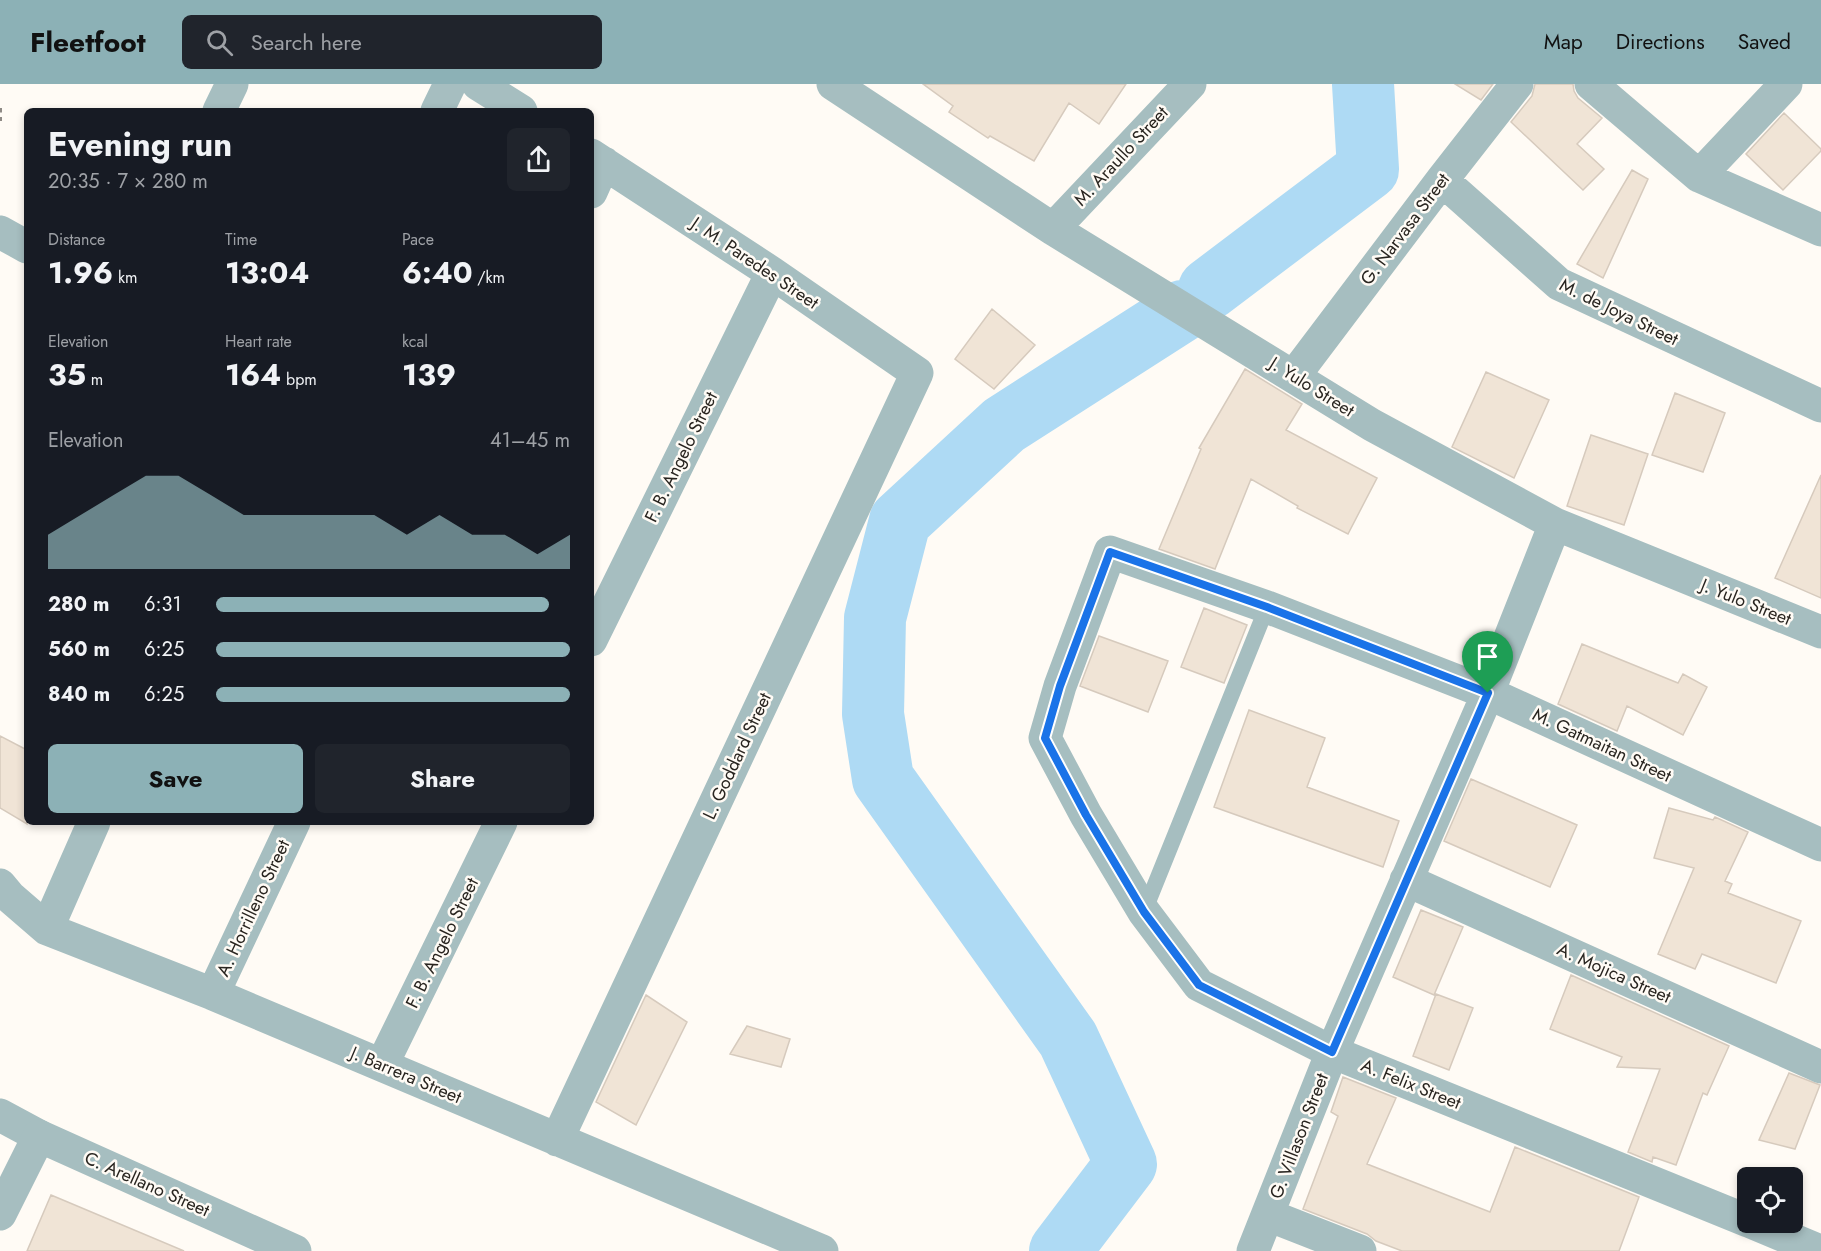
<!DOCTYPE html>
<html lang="en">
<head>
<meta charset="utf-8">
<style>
	body { margin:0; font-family:Jost,sans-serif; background:#20242c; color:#f1f3f6; height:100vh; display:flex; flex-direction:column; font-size:22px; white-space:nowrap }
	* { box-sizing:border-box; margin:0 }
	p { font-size:20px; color:#9ea1a6 }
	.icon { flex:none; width:33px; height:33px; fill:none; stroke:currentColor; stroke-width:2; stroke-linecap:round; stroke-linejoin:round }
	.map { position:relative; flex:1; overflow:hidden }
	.drawer { position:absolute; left:24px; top:24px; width:570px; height:717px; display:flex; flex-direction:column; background:#171b24; border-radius:9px; box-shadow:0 3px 9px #0003 }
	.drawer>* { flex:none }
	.fabs { position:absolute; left:1737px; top:1083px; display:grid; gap:12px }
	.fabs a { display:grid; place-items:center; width:66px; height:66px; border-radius:9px; background:#171b24; box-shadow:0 3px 9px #0003; font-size:30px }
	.pin { position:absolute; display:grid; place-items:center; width:51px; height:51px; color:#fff; margin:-62px -26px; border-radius:50% 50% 50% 0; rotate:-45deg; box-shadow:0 0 6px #0007 }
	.pin .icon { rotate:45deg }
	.round { display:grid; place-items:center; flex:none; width:63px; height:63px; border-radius:9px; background:#20242c }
	.headline { display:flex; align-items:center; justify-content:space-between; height:102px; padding:0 24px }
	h1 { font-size:33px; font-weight:700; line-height:45px }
	.metrics { display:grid; grid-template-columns:repeat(3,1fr); gap:9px; height:102px; padding:6px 24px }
	.metrics div { display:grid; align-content:center }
	.metrics b { font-size:30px; font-weight:700 }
	.metrics small { font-size:16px; font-weight:400 }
	.metrics p { font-size:16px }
	.chart { height:168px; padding:12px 24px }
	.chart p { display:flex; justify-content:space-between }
	.chart svg { width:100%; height:108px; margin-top:6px; fill:#8cb1b6; opacity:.7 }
	.cta { display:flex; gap:12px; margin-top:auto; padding:12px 24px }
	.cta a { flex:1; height:69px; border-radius:9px; background:#8cb1b6; color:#111; font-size:24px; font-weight:700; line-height:69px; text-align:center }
	.cta a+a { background:#20242c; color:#f1f3f6 }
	ul { padding:0 24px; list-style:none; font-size:20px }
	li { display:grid; grid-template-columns:96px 72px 1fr; align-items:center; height:45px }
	li i { height:15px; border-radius:8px; background:#8cb1b6 }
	header { display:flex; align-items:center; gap:36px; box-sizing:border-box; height:84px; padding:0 30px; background:#8cb1b6; color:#111 }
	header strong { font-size:28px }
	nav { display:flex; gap:33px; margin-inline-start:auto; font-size:21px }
	.search { width:420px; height:54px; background:#20242c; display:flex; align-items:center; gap:15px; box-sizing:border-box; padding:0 21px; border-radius:9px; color:#9ea1a6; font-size:22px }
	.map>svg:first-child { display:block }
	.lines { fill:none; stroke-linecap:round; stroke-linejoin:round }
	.river { stroke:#aedaf4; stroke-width:62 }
	.building { fill:#f0e4d6; stroke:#d6cabd; stroke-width:1.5 }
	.path { stroke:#8e8a85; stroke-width:4; stroke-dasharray:4.5 4.5; stroke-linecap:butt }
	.service { stroke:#a6bec0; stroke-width:16 }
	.minor { stroke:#a6bec0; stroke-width:33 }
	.tertiary { stroke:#a6bec0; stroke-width:33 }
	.route-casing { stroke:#fff; stroke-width:12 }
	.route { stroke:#1a73e8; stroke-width:8 }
	.labels { text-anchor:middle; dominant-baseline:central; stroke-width:5; stroke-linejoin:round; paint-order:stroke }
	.street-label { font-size:18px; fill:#292520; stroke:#fffbf5 }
</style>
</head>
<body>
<header>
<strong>Fleetfoot</strong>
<div class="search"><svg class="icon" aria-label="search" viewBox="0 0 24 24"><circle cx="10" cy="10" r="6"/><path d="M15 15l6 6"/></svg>Search here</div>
<nav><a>Map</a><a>Directions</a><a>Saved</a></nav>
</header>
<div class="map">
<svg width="1821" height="1167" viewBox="0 0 1821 1167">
	<rect width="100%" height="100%" fill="#fffbf5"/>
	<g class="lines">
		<path class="river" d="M 1209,205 L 1368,85 L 1363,0
			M 1060,1167 L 1126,1080 L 1068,955 L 883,695 L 873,630 L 875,534 L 900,437 L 1004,341 L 1182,227"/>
	</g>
	<path class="building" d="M 923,0 L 1126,0 L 1099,40 L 1069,19 L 1034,77 L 990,52 L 988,54 L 949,28 L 953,22 Z
		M 1455,0 L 1493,0 L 1481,16 Z
		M 1535,0 L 1573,0 L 1574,7 L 1578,14 L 1602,34 L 1577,60 L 1604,85 L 1583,106 L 1511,38 L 1532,12 Z
		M 1784,29 L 1821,65 L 1821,67 L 1783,106 L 1746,70 Z
		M 1632,86 L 1648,95 L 1603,194 L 1577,180 Z
		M 992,225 L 1035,261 L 994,305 L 955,275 Z
		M 1245,285 L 1302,320 L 1286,346 L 1377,394 L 1348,450 L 1297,424 L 1298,422 L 1251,395 L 1215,485 L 1159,465 L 1201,365 L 1199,364 Z
		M 1486,288 L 1549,316 L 1514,394 L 1452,363 Z
		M 1675,309 L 1725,329 L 1703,388 L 1652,371 Z
		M 1591,351 L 1648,370 L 1624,441 L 1567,422 Z
		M 1821,391 L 1821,514 L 1775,494 Z
		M 1204,524 L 1247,541 L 1224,599 L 1181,583 Z
		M 1099,552 L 1168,577 L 1148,628 L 1080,602 Z
		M 1582,560 L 1678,599 L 1683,590 L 1707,603 L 1683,651 L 1627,622 L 1617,647 L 1558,620 Z
		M 1249,626 L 1325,654 L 1307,703 L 1399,737 L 1383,783 L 1214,723 Z
		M 0,652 L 27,666 L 27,740 L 0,724 Z
		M 1471,695 L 1577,741 L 1550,803 L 1444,757 Z
		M 1669,724 L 1713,736 L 1715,733 L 1748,748 L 1725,797 L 1732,800 L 1728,809 L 1801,837 L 1776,899 L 1702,870 L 1695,885 L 1658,870 L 1694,784 L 1654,774 Z
		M 1421,826 L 1463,843 L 1434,911 L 1393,893 Z
		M 1571,891 L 1729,962 L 1707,1011 L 1703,1009 L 1676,1081 L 1653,1073 L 1652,1078 L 1628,1068 L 1660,985 L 1617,983 L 1622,973 L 1550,945 Z
		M 1436,910 L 1473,924 L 1449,986 L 1413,972 Z
		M 646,911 L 687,938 L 636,1041 L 596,1018 Z
		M 747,942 L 790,955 L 781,983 L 730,970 Z
		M 1789,989 L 1820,1001 L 1795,1065 L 1759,1056 Z
		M 1343,993 L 1396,1014 L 1367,1080 L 1490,1128 L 1515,1063 L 1639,1113 L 1619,1167 L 1402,1167 L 1376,1157 L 1367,1150 L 1303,1125 L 1338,1032 L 1331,1028 Z
		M 51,1111 L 184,1167 L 27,1167 Z"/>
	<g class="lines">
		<path class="path" d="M 0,24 L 0,37"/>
		<path class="service" d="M 1144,828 L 1267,523"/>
		<path class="minor" d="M 478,0 L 521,27
			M 833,0 L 1053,145 L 1372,341 L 1555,440 L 1821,548
			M 1591,0 L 1699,92 L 1821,146
			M 219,27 L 232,0
			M 437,27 L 450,0
			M 1699,92 L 1786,0
			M 1442,96 L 1559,200 L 1821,322
			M 591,108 L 604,79
			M 1053,145 L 1190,0
			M 0,148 L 27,163
			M 1294,292 L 1442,96 L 1517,0
			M 591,556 L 772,189
			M 1406,796 L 1821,983
			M 0,801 L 10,813 L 47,845 L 213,910 L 822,1167
			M 47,845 L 94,738
			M 213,910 L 294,738
			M 382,981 L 501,738
			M 0,1031 L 39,1052
			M 557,1056 L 917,289 L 772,189 L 591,71
			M 1268,1131 L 1360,1167
			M 1748,1137 L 1332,968 L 1199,901 L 1144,828 L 1086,731 L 1045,654 L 1060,602 L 1110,468 L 1267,523 L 1488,609 L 1821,761
			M 1751,1138 L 1820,1167
			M 1253,1167 L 1332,968 L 1488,609 L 1555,440"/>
		<path class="tertiary" d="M 0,1130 L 39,1052 L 295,1167"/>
	</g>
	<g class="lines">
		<defs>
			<path id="route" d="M 1110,468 L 1267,523 L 1488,609 L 1332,968 L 1199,901 L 1144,828 L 1086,731 L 1045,654 L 1060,602 Z"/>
		</defs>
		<use href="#route" class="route-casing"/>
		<use href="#route" class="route"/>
	</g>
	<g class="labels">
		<g class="street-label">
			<text transform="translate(1121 72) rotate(-47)">M. Araullo Street</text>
			<text transform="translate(1405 145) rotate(-53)">G. Narvasa Street</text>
			<text transform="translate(755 179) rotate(34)">J. M. Paredes Street</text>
			<text transform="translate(1619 228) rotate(26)">M. de Joya Street</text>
			<text transform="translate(1312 303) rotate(32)">J. Yulo Street</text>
			<text transform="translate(681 373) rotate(-64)">F. B. Angelo Street</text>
			<text transform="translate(1746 518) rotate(22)">J. Yulo Street</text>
			<text transform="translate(1602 661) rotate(25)">M. Gatmaitan Street</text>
			<text transform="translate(737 672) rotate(-65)">L. Goddard Street</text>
			<text transform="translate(253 824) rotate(-65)">A. Horrilleno Street</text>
			<text transform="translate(442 859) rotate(-64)">F. B. Angelo Street</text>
			<text transform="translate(1614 889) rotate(24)">A. Mojica Street</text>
			<text transform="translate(406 991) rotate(23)">J. Barrera Street</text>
			<text transform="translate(1411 1000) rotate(22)">A. Felix Street</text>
			<text transform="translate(1299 1052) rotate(-69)">G. Villason Street</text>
			<text transform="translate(147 1100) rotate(24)">C. Arellano Street</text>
		</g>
	</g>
</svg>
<div class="fabs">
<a><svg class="icon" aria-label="locate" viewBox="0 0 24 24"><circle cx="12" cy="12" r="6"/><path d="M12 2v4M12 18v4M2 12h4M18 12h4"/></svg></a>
</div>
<div class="pin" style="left:1488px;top:609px;background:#1e9e55"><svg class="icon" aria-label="arrive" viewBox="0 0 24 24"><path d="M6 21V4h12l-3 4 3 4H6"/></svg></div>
<section class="drawer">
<div class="headline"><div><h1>Evening run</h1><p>20:35 · 7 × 280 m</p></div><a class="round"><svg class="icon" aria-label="share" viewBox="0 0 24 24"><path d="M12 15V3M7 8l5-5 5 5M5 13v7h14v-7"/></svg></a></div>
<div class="metrics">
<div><p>Distance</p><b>1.96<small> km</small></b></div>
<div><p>Time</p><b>13:04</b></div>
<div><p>Pace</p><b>6:40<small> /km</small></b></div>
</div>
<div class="metrics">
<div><p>Elevation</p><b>35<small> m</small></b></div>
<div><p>Heart rate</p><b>164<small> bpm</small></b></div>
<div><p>kcal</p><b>139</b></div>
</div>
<div class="chart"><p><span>Elevation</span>41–45 m</p>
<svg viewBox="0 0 160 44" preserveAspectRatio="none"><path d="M0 44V30L10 22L20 14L30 6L40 6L50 14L60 22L70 22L80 22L90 22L100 22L110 30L120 22L130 30L140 30L150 38L160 30V44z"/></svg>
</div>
<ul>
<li><b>280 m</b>6:31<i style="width:94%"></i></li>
<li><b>560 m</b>6:25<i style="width:100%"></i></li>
<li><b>840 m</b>6:25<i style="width:100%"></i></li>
</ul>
<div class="cta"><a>Save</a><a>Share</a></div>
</section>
</div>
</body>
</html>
